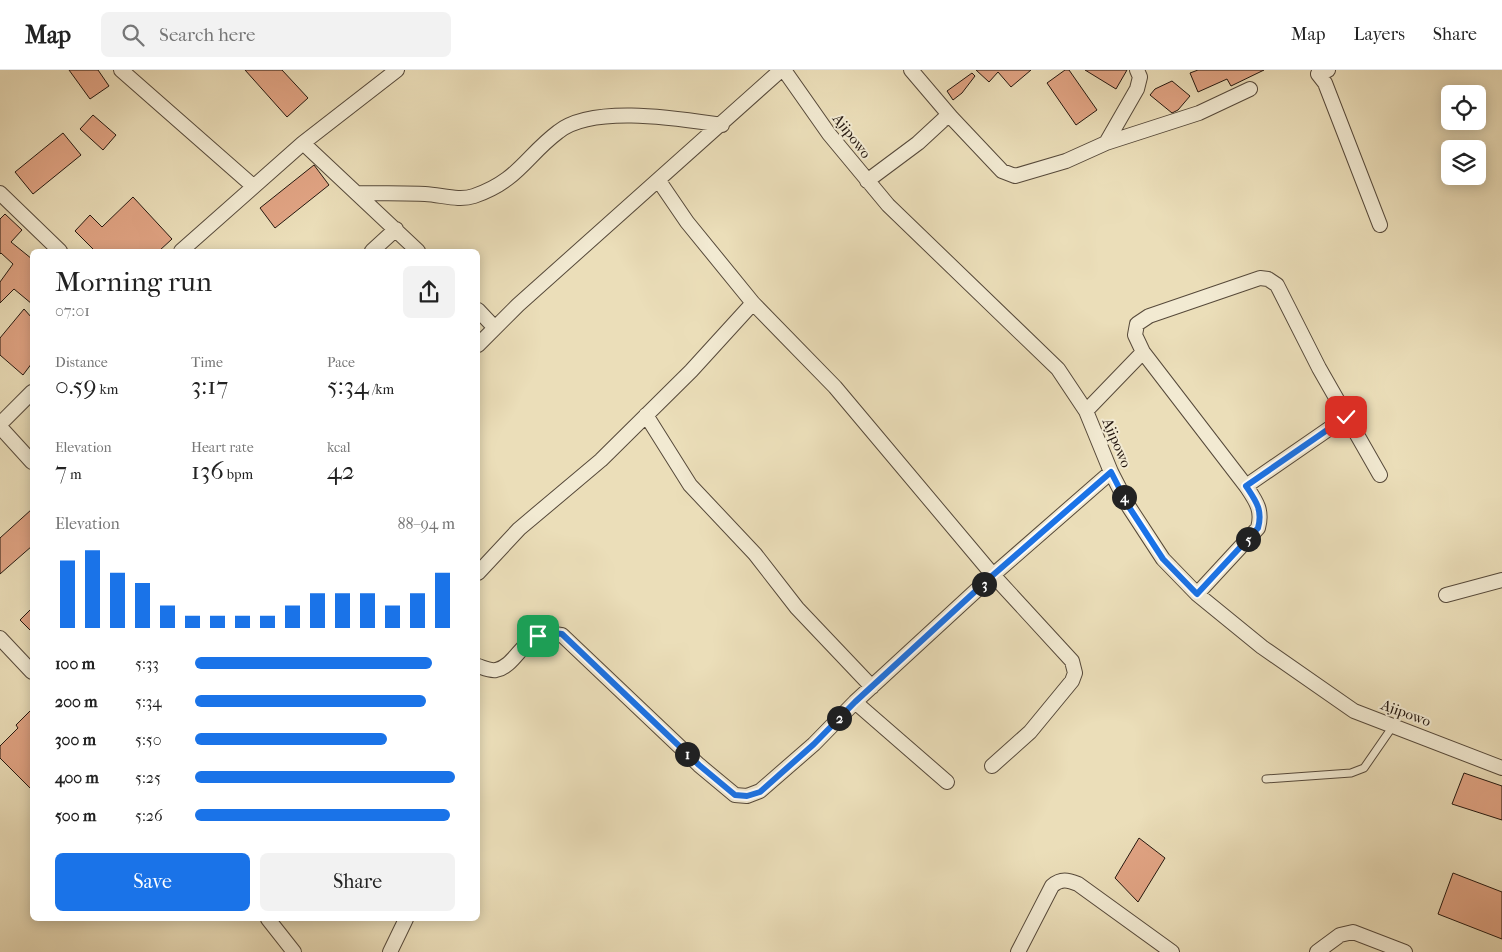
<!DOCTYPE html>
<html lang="en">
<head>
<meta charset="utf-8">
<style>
	body { margin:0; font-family:"IM FELL French Canon",serif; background:#f2f2f2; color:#222; height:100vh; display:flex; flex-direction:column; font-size:19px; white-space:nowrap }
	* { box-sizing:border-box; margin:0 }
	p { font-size:16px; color:#767676 }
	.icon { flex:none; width:28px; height:28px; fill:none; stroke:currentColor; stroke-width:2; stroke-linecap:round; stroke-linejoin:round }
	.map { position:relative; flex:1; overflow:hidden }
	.panel { position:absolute; left:30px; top:179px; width:450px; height:672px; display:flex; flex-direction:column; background:#fff; border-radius:8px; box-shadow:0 2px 12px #0003 }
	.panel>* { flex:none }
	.tools { position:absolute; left:1441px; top:15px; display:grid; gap:10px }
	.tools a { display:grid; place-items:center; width:45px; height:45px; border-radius:8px; background:#fff; box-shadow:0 2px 12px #0003; font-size:25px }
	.pin { position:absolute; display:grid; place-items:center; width:42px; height:42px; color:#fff; margin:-21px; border-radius:10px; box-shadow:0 2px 8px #0006 }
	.km { position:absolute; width:25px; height:25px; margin:-12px; border-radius:50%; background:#222; color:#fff; font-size:14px; line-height:25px; text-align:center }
	.round { display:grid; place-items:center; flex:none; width:52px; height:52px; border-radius:8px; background:#f2f2f2 }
	.headline { display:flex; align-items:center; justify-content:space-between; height:85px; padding:0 25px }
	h1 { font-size:28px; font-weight:600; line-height:38px }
	.figures { display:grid; grid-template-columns:repeat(3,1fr); gap:8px; height:85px; padding:5px 25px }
	.figures div { display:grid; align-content:center }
	.figures b { font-size:25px; font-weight:600 }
	.figures small { font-size:14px; font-weight:400 }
	.figures p { font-size:14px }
	.chart { height:140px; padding:10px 25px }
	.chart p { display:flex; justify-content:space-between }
	.chart svg { width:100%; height:90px; margin-top:5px; stroke:#1a73e8; stroke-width:6 }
	.cta { display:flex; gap:10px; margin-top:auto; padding:10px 25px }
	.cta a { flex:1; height:58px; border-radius:8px; background:#1a73e8; color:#fff; font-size:20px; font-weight:600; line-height:58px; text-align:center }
	.cta a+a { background:#f2f2f2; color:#222 }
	ul { padding:0 25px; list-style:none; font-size:16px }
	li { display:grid; grid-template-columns:80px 60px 1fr; align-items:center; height:38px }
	li i { height:12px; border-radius:6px; background:#1a73e8 }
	header { display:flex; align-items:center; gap:30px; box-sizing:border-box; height:70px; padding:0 25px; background:#fff; border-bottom:1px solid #e0e0e0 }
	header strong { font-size:24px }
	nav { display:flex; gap:28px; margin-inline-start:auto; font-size:18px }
	.search { width:350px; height:45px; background:#f2f2f2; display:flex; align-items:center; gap:12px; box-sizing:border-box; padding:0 18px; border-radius:8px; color:#767676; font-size:19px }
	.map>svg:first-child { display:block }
	.building { fill:#e1a484; stroke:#24170f }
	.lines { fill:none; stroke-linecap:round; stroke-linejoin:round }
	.lane-casing { stroke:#56493a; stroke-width:9 }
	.street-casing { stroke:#56493a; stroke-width:16 }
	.lane { stroke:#f2ead2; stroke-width:7 }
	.street { stroke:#f2ead2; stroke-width:14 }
	.route-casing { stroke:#fff; stroke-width:10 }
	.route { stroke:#1a73e8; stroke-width:6 }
	.labels { text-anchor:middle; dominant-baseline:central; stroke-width:4; stroke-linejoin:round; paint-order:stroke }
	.street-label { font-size:15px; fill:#24170f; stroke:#f2ead2 }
</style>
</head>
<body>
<header>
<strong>Map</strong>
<div class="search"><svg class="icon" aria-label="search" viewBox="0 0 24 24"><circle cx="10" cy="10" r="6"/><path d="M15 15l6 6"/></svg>Search here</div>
<nav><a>Map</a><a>Layers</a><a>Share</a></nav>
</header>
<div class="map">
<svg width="1502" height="882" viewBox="0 0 1502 882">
	<rect width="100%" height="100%" fill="#ebdeb9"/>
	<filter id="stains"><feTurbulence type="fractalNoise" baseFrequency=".004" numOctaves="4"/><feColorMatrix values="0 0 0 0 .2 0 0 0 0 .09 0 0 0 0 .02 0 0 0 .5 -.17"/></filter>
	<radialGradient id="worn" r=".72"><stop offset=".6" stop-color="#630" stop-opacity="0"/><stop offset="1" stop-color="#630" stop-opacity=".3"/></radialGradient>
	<path class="building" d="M 69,0 L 98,0 L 109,16 L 90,29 Z
		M 245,0 L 282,0 L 308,28 L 287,47 Z
		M 976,0 L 1031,0 L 1011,17 L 998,2 L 989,12 Z
		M 1065,0 L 1069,0 L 1097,40 L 1076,55 L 1047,13 Z
		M 1085,0 L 1127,0 L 1116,19 Z
		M 1198,0 L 1264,0 L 1231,16 L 1227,9 L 1198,22 L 1190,3 Z
		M 972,3 L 975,6 L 962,23 L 953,30 L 947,21 Z
		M 1172,11 L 1190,26 L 1178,40 L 1172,43 L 1150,25 L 1155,19 Z
		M 93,45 L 116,65 L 103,80 L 80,59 Z
		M 63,63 L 81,85 L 33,124 L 15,102 Z
		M 314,95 L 329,115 L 275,158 L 260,138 Z
		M 133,127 L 172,169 L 159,181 L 95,181 L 75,161 L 90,145 L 102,157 Z
		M 5,144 L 22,160 L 11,172 L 32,189 L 32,234 L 14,219 L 0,233 L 0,212 L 13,194 L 1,183 L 0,184 L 0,149 Z
		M 24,239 L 32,248 L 32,293 L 23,305 L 0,285 L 0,268 Z
		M 32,439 L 32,476 L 0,504 L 0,468 Z
		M 32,538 L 32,562 L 20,550 Z
		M 32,639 L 32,720 L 0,688 L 0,676 L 18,658 L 16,655 Z
		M 1464,703 L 1502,716 L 1502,750 L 1452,734 Z
		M 1139,768 L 1165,788 L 1138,832 L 1115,808 Z
		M 1453,803 L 1502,822 L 1502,869 L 1438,844 Z"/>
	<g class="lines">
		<defs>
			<path id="lane" d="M 1266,709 L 1351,703 L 1364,698 L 1393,656"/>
			<path id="street" d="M 121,0 L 253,116
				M 784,0 L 829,64 L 888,135 L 1058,299 L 1086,341 L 1111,402 L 1129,437 L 1163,489 L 1197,524 L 1262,577 L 1354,641 L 1502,698
				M 911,0 L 951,47
				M 1328,0 L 1318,4 L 1325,13 L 1380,155
				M 303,73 L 418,181
				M 1106,73 L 1199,43 L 1250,19
				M 659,111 L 687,152 L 753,233 L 835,317 L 993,505 L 1072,591 L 1075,603 L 1072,611 L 1030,662 L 992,696
				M 867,111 L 918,73 L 944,49 L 951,47 L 1002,101 L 1015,106 L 1066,91 L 1106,73 L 1137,19 L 1140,7 L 1137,0
				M 0,123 L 60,181
				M 357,123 C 380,123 403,123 425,124 C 442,125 459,131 474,126 C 518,111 526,86 558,62 C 593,34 680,49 722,55
				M 181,181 L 303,73 L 397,0
				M 372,181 L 396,159
				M 478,240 L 495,258
				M 478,275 L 518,235 L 781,0
				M 1086,341 L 1143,282
				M 646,345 L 690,415 L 755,484 L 797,538 L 872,617
				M 0,354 L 32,322
				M 0,357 L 32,392
				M 1246,416 L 1143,282 L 1135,265 L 1137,254 L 1149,246 L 1260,208 L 1268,209 L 1277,215 L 1319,298 L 1380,405
				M 478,503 L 519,459 L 601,390 L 691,301 L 753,233
				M 1197,524 L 1258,458 C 1263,440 1256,431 1246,416 L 1346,347
				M 1446,525 L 1502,510
				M 0,568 L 32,602
				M 478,596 C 484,598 490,601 496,600 C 520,595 523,556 562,565 L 699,695 L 735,725 L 747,726 L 760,721 L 814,674 L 855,632 L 993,505 L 1111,402
				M 855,632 L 947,712
				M 268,849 L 294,882
				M 390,882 L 406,849
				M 1018,882 L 1052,816 C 1061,808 1068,810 1078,814 L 1172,882
				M 1317,882 L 1340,865 L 1353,862 L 1405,882"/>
		</defs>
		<use href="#lane" class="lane-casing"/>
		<use href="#street" class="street-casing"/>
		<use href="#lane" class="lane"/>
		<use href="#street" class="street"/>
	</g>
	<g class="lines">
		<defs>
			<path id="route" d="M 538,566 L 554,563 L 562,564 L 699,695 L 735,725 L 747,726 L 760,722 L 814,674 L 855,632 L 993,505 L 1111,402 L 1129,437 L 1163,489 L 1197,524 L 1258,458 C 1263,440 1256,431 1246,416 L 1346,347"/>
		</defs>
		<use href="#route" class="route-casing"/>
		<use href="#route" class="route"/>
	</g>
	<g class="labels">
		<g class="street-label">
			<text transform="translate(852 66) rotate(52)">Ajipowo</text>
			<text transform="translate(1117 373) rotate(67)">Ajipowo</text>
			<text transform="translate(1406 643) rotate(20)">Ajipowo</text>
		</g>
	</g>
	<rect width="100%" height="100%" filter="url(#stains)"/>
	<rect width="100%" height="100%" fill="url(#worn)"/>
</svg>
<div class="tools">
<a><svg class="icon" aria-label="locate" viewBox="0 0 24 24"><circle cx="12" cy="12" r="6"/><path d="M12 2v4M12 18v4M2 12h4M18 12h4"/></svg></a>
<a><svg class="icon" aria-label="layers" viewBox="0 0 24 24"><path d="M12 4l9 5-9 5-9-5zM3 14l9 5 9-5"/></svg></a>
</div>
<div class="pin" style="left:538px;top:566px;background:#1e9e55"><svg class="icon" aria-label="arrive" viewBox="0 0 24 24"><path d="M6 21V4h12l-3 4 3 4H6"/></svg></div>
<div class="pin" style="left:1346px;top:347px;background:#d93025"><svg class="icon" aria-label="check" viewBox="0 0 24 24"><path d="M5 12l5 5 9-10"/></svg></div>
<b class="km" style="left:687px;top:684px">1</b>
<b class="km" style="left:839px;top:648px">2</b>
<b class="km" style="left:984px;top:514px">3</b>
<b class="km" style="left:1124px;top:427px">4</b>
<b class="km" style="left:1248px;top:469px">5</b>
<section class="panel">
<div class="headline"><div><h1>Morning run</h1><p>07:01</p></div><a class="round"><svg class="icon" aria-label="share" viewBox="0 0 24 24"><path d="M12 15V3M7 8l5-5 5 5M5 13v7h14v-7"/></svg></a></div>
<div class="figures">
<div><p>Distance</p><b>0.59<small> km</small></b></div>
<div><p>Time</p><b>3:17</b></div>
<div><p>Pace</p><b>5:34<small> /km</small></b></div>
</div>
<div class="figures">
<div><p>Elevation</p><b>7<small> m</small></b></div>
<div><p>Heart rate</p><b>136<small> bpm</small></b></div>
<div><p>kcal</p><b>42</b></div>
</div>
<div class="chart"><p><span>Elevation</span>88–94 m</p>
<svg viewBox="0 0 160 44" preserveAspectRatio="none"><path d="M5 44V11M15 44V6M25 44V17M35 44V22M45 44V33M55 44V38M65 44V38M75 44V38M85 44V38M95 44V33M105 44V27M115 44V27M125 44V27M135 44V33M145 44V27M155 44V17"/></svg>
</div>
<ul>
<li><b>100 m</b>5:33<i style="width:91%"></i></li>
<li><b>200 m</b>5:34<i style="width:89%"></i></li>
<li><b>300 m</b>5:50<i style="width:74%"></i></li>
<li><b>400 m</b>5:25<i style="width:100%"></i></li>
<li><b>500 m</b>5:26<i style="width:98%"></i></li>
</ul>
<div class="cta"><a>Save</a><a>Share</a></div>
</section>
</div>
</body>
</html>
